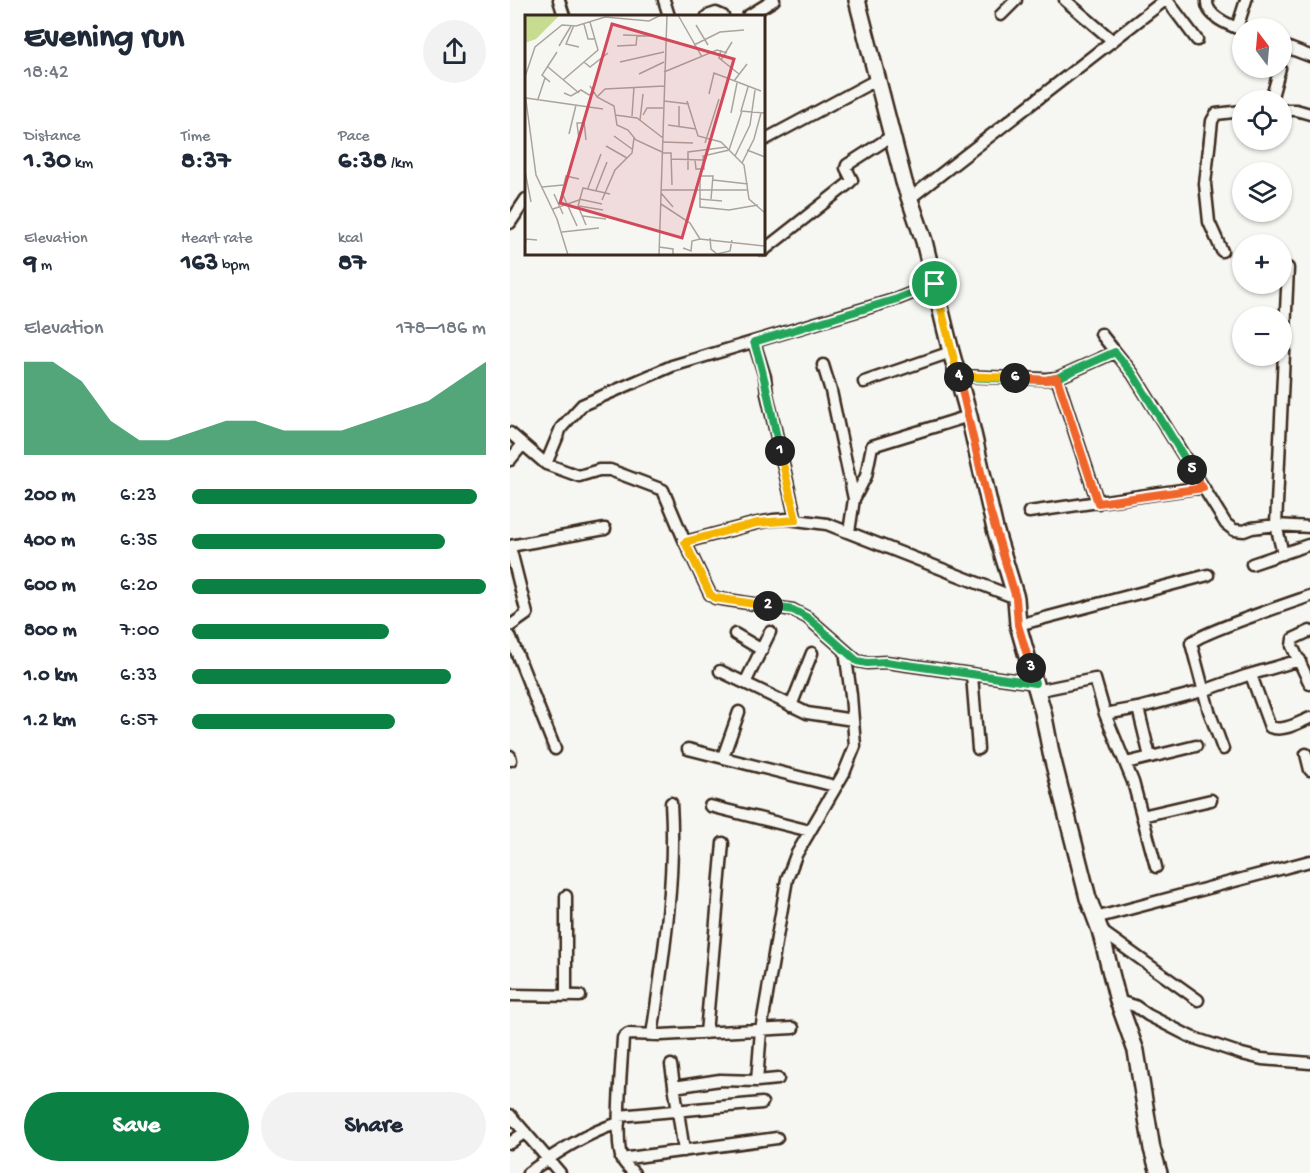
<!DOCTYPE html>
<html lang="en">
<head>
<meta charset="utf-8">
<style>
	body { margin:0; font-family:"Gochi Hand",sans-serif; background:#f2f2f3; color:#1f2937; height:100vh; display:flex; flex-direction:column; font-size:22px; white-space:nowrap }
	* { box-sizing:border-box; margin:0 }
	p { font-size:20px; color:#747a83 }
	.icon { flex:none; width:33px; height:33px; fill:none; stroke:currentColor; stroke-width:2; stroke-linecap:round; stroke-linejoin:round }
	.map { position:relative; flex:1; overflow:hidden }
	.side { display:flex; flex-direction:column; background:#fff; width:510px }
	.side>* { flex:none }
	.needle { width:39px; rotate:344deg }
	.tools { position:absolute; left:722px; top:18px; display:grid; gap:12px }
	.tools a { display:grid; place-items:center; width:60px; height:60px; border-radius:50%; background:#fff; box-shadow:0 2px 4px #0004; font-size:30px }
	.pin { position:absolute; display:grid; place-items:center; width:51px; height:51px; color:#fff; margin:-26px; border:3px solid #fff; border-radius:50%; box-shadow:0 2px 6px #0007 }
	.km { position:absolute; width:30px; height:30px; margin:-15px; border-radius:50%; background:#222; color:#fff; font-size:16px; line-height:30px; text-align:center }
	.round { display:grid; place-items:center; flex:none; width:63px; height:63px; border-radius:32px; background:#f2f2f3 }
	.head { display:flex; align-items:center; justify-content:space-between; height:102px; padding:0 24px }
	h1 { font-size:33px; font-weight:700; line-height:45px }
	.metrics { display:grid; grid-template-columns:repeat(3,1fr); gap:9px; height:102px; padding:6px 24px }
	.metrics div { display:grid; align-content:center }
	.metrics b { font-size:26px; font-weight:700 }
	.metrics small { font-size:16px; font-weight:400 }
	.metrics p { font-size:16px }
	.chart { height:168px; padding:12px 24px }
	.chart p { display:flex; justify-content:space-between }
	.chart svg { width:100%; height:108px; margin-top:6px; fill:#0b8043; opacity:.7 }
	.button { display:flex; gap:12px; margin-top:auto; padding:12px 24px }
	.button a { flex:1; height:69px; border-radius:36px; background:#0b8043; color:#fff; font-size:24px; font-weight:700; line-height:69px; text-align:center }
	.button a+a { background:#f2f2f3; color:#1f2937 }
	ul { padding:0 24px; list-style:none; font-size:20px }
	li { display:grid; grid-template-columns:96px 72px 1fr; align-items:center; height:45px }
	li i { height:15px; border-radius:8px; background:#0b8043 }
	main { display:flex; flex:1; min-height:0 }
	.map>svg:first-child { display:block }
	.lines { fill:none; stroke-linecap:round; stroke-linejoin:round }
	.street-casing { stroke:#3b2a1e; stroke-width:15 }
	.secondary-casing { stroke:#3b2a1e; stroke-width:20 }
	.street { stroke:#f6f6f2; stroke-width:10 }
	.secondary { stroke:#f6f6f2; stroke-width:15 }
	.split-1-casing { stroke:#fff; stroke-width:12 }
	.split-2-casing { stroke:#fff; stroke-width:12 }
	.split-3-casing { stroke:#fff; stroke-width:12 }
	.split-4-casing { stroke:#fff; stroke-width:12 }
	.split-5-casing { stroke:#fff; stroke-width:12 }
	.split-6-casing { stroke:#fff; stroke-width:12 }
	.split-7-casing { stroke:#fff; stroke-width:12 }
	.split-1 { stroke:#22a559; stroke-width:8 }
	.split-2 { stroke:#f5b400; stroke-width:8 }
	.split-3 { stroke:#22a559; stroke-width:8 }
	.split-4 { stroke:#f0652b; stroke-width:8 }
	.split-5 { stroke:#22a559; stroke-width:8 }
	.split-6 { stroke:#f0652b; stroke-width:8 }
	.split-7 { stroke:#f5b400; stroke-width:8 }
	.inset-road { fill:none; stroke:#aba49d; stroke-width:1.5 }
	.view { fill:#d1495b; fill-opacity:0.15; stroke:#d1495b; stroke-width:3 }
	.inset-edge { fill:none; stroke:#3b2a1e; stroke-width:3 }
</style>
</head>
<body>
<main>
<section class="side">
<div class="head"><div><h1>Evening run</h1><p>18:42</p></div><a class="round"><svg class="icon" aria-label="share" viewBox="0 0 24 24"><path d="M12 15V3M7 8l5-5 5 5M5 13v7h14v-7"/></svg></a></div>
<div class="metrics">
<div><p>Distance</p><b>1.30<small> km</small></b></div>
<div><p>Time</p><b>8:37</b></div>
<div><p>Pace</p><b>6:38<small> /km</small></b></div>
</div>
<div class="metrics">
<div><p>Elevation</p><b>9<small> m</small></b></div>
<div><p>Heart rate</p><b>163<small> bpm</small></b></div>
<div><p>kcal</p><b>87</b></div>
</div>
<div class="chart"><p><span>Elevation</span>178–186 m</p>
<svg viewBox="0 0 160 44" preserveAspectRatio="none"><path d="M0 44V6L10 6L20 14L30 30L40 38L50 38L60 34L70 30L80 30L90 34L100 34L110 34L120 30L130 26L140 22L150 14L160 6V44z"/></svg>
</div>
<ul>
<li><b>200 m</b>6:23<i style="width:97%"></i></li>
<li><b>400 m</b>6:35<i style="width:86%"></i></li>
<li><b>600 m</b>6:20<i style="width:100%"></i></li>
<li><b>800 m</b>7:00<i style="width:67%"></i></li>
<li><b>1.0 km</b>6:33<i style="width:88%"></i></li>
<li><b>1.2 km</b>6:57<i style="width:69%"></i></li>
</ul>
<div class="button"><a>Save</a><a>Share</a></div>
</section>
<div class="map">
<svg width="800" height="1173" viewBox="0 0 800 1173">
	<rect width="100%" height="100%" fill="#f6f6f2"/>
	<filter id="ink" filterUnits="userSpaceOnUse"><feTurbulence type="fractalNoise" baseFrequency=".0167" numOctaves="2"/><feDisplacementMap in="SourceGraphic" scale="12" xChannelSelector="R" yChannelSelector="G"/><feConvolveMatrix kernelMatrix="1 2 1 2 8 2 1 2 1" color-interpolation-filters="sRGB"/></filter>
	<g filter="url(#ink)">
		<g class="lines">
			<defs>
				<path id="street" d="M 49,0 L 54,16
					M 154,0 L 159,16
					M 555,0 L 603,41
					M 657,0 L 687,40
					M 697,0 C 695,16 719,25 732,30
					M 491,15 L 506,0
					M 197,16 L 206,13 L 213,16
					M 238,16 L 264,0
					M 727,28 L 736,0
					M 771,45 L 800,56
					M 761,100 L 770,68
					M 771,110 L 786,110 L 800,114
					M 254,140 L 368,79
					M 399,199 L 655,0
					M 0,223 L 16,199
					M 254,250 L 338,184 L 342,180 L 336,168 L 337,165 L 382,136
					M 712,251 L 699,222 L 695,184 L 702,121 L 706,114 L 732,111
					M 591,334 L 623,374 L 716,524 L 724,530 L 734,531 L 742,528 L 766,525 L 800,527
					M 244,342 L 255,377 L 257,394 L 286,520
					M 313,365 L 321,391 L 344,499 L 339,532
					M 448,376 L 536,379 L 547,378 L 605,352
					M 547,378 L 588,503
					M 354,382 L 441,352
					M 0,433 L 36,464 L 69,476 L 89,470 L 100,470 L 153,490 L 175,542 L 200,594 L 205,598 L 283,610 L 298,618 L 347,661 L 357,663 L 376,662 L 525,683
					M 0,460 L 13,444
					M 36,464 L 51,428 L 72,405 L 162,366 L 387,299 L 425,284
					M 344,499 L 356,476 L 362,446 L 459,416
					M 519,512 L 693,487
					M 175,542 L 247,523 L 263,520 L 278,519 L 317,524 L 506,598
					M 0,546 L 95,529
					M 0,547 L 17,614 L 0,626
					M 773,554 L 766,525 L 778,268
					M 742,564 L 798,545
					M 508,625 L 698,575
					M 800,631 L 783,639 L 782,646 L 800,684
					M 225,634 L 252,650
					M 0,636 L 45,749
					M 210,671 L 297,713 L 343,720
					M 462,675 L 468,749
					M 741,675 L 760,727 C 773,732 788,723 800,718
					M 235,683 L 260,632
					M 526,691 L 585,679 L 595,714 L 623,782 L 646,867
					M 281,706 L 302,653
					M 628,708 L 640,757
					M 595,714 L 628,708 L 693,691 L 735,676 L 790,660
					M 178,749 L 325,786
					M 713,749 L 699,711 L 681,643 C 690,633 780,603 800,596
					M 796,754 L 800,770
					M 0,756 L 1,760
					M 213,757 L 229,712
					M 616,763 L 686,746
					M 200,806 L 300,831
					M 632,816 L 701,800
					M 585,918 L 800,861
					M 590,930 L 688,1000
					M 0,995 L 70,996
					M 56,996 L 56,896
					M 608,1001 L 625,1006 L 638,1015 L 681,1037 L 732,1054 L 752,1059 L 800,1063
					M 196,1033 L 213,843
					M 142,1035 C 153,960 166,879 161,803
					M 161,1065 L 174,1151
					M 247,1081 L 251,1030 L 277,879 L 286,855 L 334,773 L 345,746 L 341,695 L 335,651
					M 164,1087 L 210,1080 L 247,1081 L 268,1079
					M 0,1115 L 50,1173
					M 109,1116 L 252,1103
					M 0,1143 L 15,1132
					M 111,1159 L 267,1138
					M 18,1173 C 46,1153 76,1133 109,1123
					M 124,1173 C 120,1169 114,1164 112,1159 C 104,1143 112,1060 113,1038 L 118,1034 L 151,1035 L 283,1028"/>
				<path id="secondary" d="M 347,0 L 394,182 L 414,241 L 441,352 L 459,416 L 485,529 L 506,598 L 508,625 L 533,712 L 541,753 L 578,898 L 590,930 L 608,1001 L 626,1051 L 642,1149 L 649,1173"/>
			</defs>
			<use href="#street" class="street-casing"/>
			<use href="#secondary" class="secondary-casing"/>
			<use href="#street" class="street"/>
			<use href="#secondary" class="secondary"/>
		</g>
	</g>
	<g class="lines" filter="url(#ink)">
		<defs>
			<path id="split-1" d="M 270,451 C 261,414 256,378 244,342 L 387,299 L 425,284"/>
			<path id="split-2" d="M 258,606 L 205,598 L 200,594 L 175,542 L 247,523 L 286,520 L 270,451"/>
			<path id="split-3" d="M 258,606 L 283,610 L 298,618 L 347,661 L 357,663 L 376,662 L 525,683 L 521,668"/>
			<path id="split-4" d="M 449,377 L 480,511 L 506,598 L 508,625 L 521,668"/>
			<path id="split-5" d="M 449,377 L 536,380 L 547,378 L 605,352 L 623,374 L 682,470"/>
			<path id="split-6" d="M 505,378 L 536,380 L 547,378 L 588,503 L 693,488 L 682,470"/>
			<path id="split-7" d="M 425,284 L 448,376 L 505,378"/>
		</defs>
		<use href="#split-1" class="split-1-casing"/>
		<use href="#split-2" class="split-2-casing"/>
		<use href="#split-3" class="split-3-casing"/>
		<use href="#split-4" class="split-4-casing"/>
		<use href="#split-5" class="split-5-casing"/>
		<use href="#split-6" class="split-6-casing"/>
		<use href="#split-7" class="split-7-casing"/>
		<use href="#split-1" class="split-1"/>
		<use href="#split-2" class="split-2"/>
		<use href="#split-3" class="split-3"/>
		<use href="#split-4" class="split-4"/>
		<use href="#split-5" class="split-5"/>
		<use href="#split-6" class="split-6"/>
		<use href="#split-7" class="split-7"/>
	</g>
	<g transform="translate(15 15)">
		<rect width="240" height="240" fill="#f6f6f2"/>
		<path d="M 0,0 L 35,0 L 11,24 L 0,28 Z" fill="#c7dc91"/>
		<path class="inset-road" d="M 153,0 L 177,42M 59,9 L 63,24 L 69,24M 49,10 L 41,29 L 54,32M 171,10 L 183,30M 98,20 L 127,21M 169,30 L 195,17 L 219,15M 34,31 L 46,11M 92,31 L 111,30 L 112,21M 196,35 L 194,43 L 214,59M 196,45 L 207,27M 59,47 L 65,52 L 83,38M 95,47 L 139,37M 23,52 L 54,78M 139,57 L 192,35 L 202,38M 114,59 L 139,47M 0,62 L 10,32 L 37,10 L 51,11 L 80,2 L 124,6 L 136,0M 38,65 L 73,35 L 65,7M 209,66 L 222,49M 25,67 L 17,60 L 32,37M 65,71 L 72,82 L 89,91 L 92,110 L 103,115 L 111,125 L 137,137M 223,72 L 216,96 L 240,98M 0,78 L 11,160 L 32,204 L 43,240M 39,78 L 46,81 L 56,75 L 64,80 L 69,78M 184,79 L 189,58 L 236,76M 72,82 L 80,74 L 139,71M 1,83 L 78,94M 13,84 L 20,63M 139,86 L 164,89M 162,86 L 173,121 L 196,127 L 219,150 L 224,184 L 240,198M 154,91 L 154,112M 206,98 L 212,68M 90,100 L 112,103 L 138,123M 118,100 L 122,93 L 138,93M 107,101 L 109,72M 115,105 L 118,79M 143,110 L 171,114M 44,119 L 51,90M 89,121 L 107,134M 54,125 L 52,108 L 59,108M 61,125 L 59,106 L 63,93M 137,127 L 168,128M 180,128 L 194,84M 81,131 L 102,143M 222,135 L 240,142M 137,138 L 146,138 L 147,170M 210,141 L 225,110 L 230,75M 146,144 L 178,145M 170,145 L 171,154 L 179,154 L 178,141 L 204,135 L 217,96M 217,148 L 229,124 L 236,98M 163,155 L 163,137 L 202,132M 0,156 L 6,187M 175,159 L 175,192 L 204,195 L 233,190M 175,161 L 188,161 L 186,184M 188,165 L 223,169M 17,172 L 38,170M 63,173 L 76,139M 71,175 L 82,147M 136,175 L 223,175M 136,178 L 148,192M 29,179 L 38,199M 54,184 L 77,189M 174,184 L 197,186M 77,185 L 90,155 L 107,138 L 109,123M 136,189 L 165,208 L 175,224 L 240,231M 54,191 L 78,195M 28,194 L 54,185M 58,201 L 81,204M 61,210 L 53,191 L 58,173 L 85,179M 52,211 L 37,178 L 41,161 L 54,164M 37,217 L 74,213M 185,223 L 186,234 L 192,239 L 205,236 L 207,225M 0,231 L 1,224 L 12,225M 134,232 L 148,234 L 148,240M 158,233 L 166,236 L 167,226 L 175,224M 134,240 L 142,0"/>
		<path class="view" d="M 87,9 L 209,44 L 157,223 L 35,188 Z"/>
		<rect width="240" height="240" class="inset-edge"/>
	</g>
</svg>
<div class="tools">
<a><svg class="needle" viewBox="-14 -14 28 28"><path d="M0-13l5 13h-10z" fill="#e53935"/><path d="M0 13l5-13h-10z" fill="#747a83"/></svg></a>
<a><svg class="icon" aria-label="locate" viewBox="0 0 24 24"><circle cx="12" cy="12" r="6"/><path d="M12 2v4M12 18v4M2 12h4M18 12h4"/></svg></a>
<a><svg class="icon" aria-label="layers" viewBox="0 0 24 24"><path d="M12 4l9 5-9 5-9-5zM3 14l9 5 9-5"/></svg></a>
<a>+</a>
<a>−</a>
</div>
<div class="pin" style="left:425px;top:284px;background:#1e9e55"><svg class="icon" aria-label="arrive" viewBox="0 0 24 24"><path d="M6 21V4h12l-3 4 3 4H6"/></svg></div>
<b class="km" style="left:270px;top:451px">1</b>
<b class="km" style="left:258px;top:606px">2</b>
<b class="km" style="left:521px;top:668px">3</b>
<b class="km" style="left:449px;top:377px">4</b>
<b class="km" style="left:682px;top:470px">5</b>
<b class="km" style="left:505px;top:378px">6</b>
</div>
</main>
</body>
</html>
